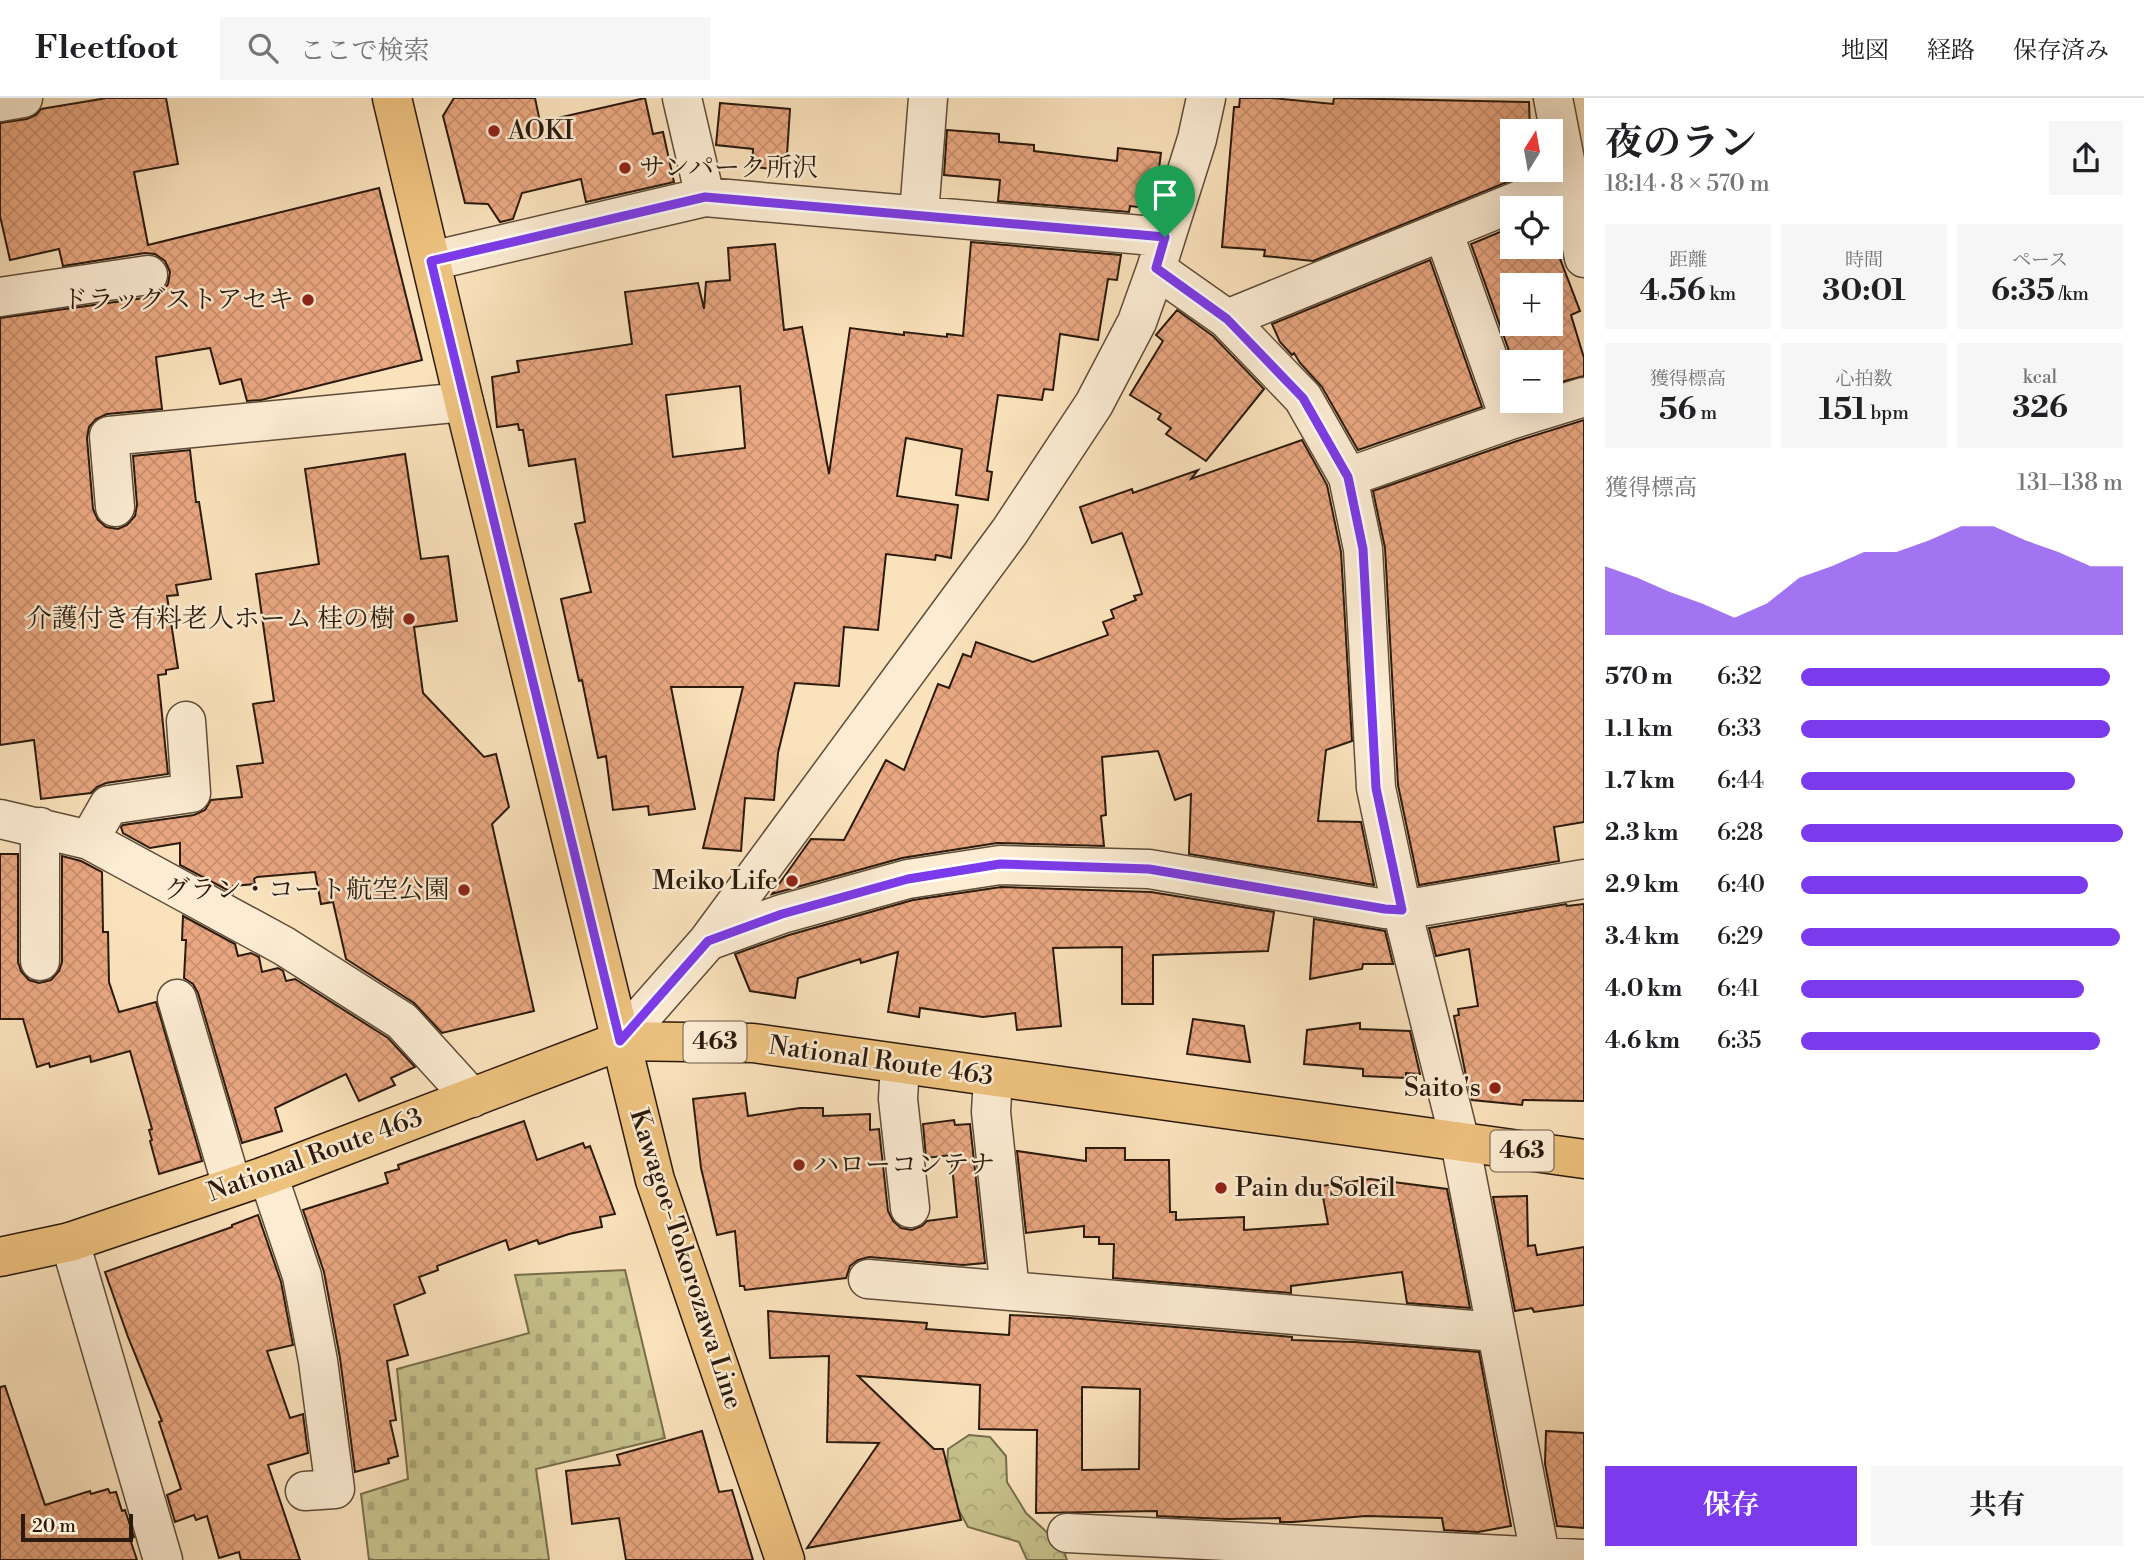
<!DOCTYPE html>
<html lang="ja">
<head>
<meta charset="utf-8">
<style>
	body { margin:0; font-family:"Libre Bodoni","Noto Serif JP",serif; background:#f6f6f6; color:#202124; height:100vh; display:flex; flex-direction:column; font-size:26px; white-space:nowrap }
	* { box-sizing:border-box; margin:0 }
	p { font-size:23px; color:#757577 }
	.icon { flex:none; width:38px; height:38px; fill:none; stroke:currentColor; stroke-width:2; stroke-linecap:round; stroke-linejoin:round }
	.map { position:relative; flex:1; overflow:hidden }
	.side { display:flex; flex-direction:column; background:#fff; width:560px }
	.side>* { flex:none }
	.needle { width:46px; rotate:11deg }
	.fabs { position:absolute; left:1500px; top:21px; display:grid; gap:14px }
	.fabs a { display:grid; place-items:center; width:63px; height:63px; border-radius:0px; background:#fff; box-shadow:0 7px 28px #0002; font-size:35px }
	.scale { position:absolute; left:21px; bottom:18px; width:112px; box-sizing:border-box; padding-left:7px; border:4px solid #2b1a0d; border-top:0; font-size:19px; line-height:24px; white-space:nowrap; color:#2b1a0d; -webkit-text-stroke:5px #fcecd3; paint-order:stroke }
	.pin { position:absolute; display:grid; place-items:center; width:60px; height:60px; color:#fff; margin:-72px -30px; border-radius:50% 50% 50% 0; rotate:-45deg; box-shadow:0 0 7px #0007 }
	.pin .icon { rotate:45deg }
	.round { display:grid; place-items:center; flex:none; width:74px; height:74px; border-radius:0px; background:#f6f6f6 }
	.summary { display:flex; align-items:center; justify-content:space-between; height:119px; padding:0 21px }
	h1 { font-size:38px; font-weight:700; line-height:52px }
	.metrics { display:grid; grid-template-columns:repeat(3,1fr); gap:10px; height:119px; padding:7px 21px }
	.metrics div { display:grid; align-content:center; border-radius:0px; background:#f6f6f6; text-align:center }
	.metrics b { font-size:30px; font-weight:700 }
	.metrics small { font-size:19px; font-weight:400 }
	.metrics p { font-size:19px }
	.chart { height:196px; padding:14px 21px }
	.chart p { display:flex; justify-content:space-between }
	.chart svg { width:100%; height:126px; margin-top:7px; fill:#7c3aed; opacity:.7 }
	.action { display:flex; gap:14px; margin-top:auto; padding:14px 21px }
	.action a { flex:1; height:80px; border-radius:0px; background:#7c3aed; color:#fff; font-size:28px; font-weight:700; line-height:80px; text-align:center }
	.action a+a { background:#f6f6f6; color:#202124 }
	ul { padding:0 21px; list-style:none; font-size:23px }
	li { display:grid; grid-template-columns:112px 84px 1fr; align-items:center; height:52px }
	li i { height:18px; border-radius:9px; background:#7c3aed }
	header { display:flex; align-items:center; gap:42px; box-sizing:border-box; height:98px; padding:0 35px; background:#fff; border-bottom:2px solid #e0e0e0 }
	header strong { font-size:33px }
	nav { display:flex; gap:38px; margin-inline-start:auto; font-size:24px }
	.search { width:490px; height:63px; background:#f6f6f6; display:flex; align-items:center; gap:18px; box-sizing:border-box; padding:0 24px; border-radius:0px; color:#757577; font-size:26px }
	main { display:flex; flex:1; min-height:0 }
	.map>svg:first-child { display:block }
	.forest { fill:url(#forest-crowns); stroke:#786e4c; stroke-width:2 }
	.cemetery { fill:url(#cemetery-stones); stroke:#786e4c; stroke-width:2 }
	.building { fill:url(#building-cross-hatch); stroke:#2b1a0d; stroke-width:2; fill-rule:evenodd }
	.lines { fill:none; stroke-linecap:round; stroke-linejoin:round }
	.minor-casing { stroke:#5f4c39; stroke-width:41 }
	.major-casing { stroke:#2b1a0d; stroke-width:41 }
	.highway-casing { stroke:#2b1a0d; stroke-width:41 }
	.minor { stroke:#fcecd3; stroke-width:38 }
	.major { stroke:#edc17e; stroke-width:38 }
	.highway { stroke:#edc17e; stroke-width:38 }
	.route-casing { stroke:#fff; stroke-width:14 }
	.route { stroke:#7c3aed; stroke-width:9 }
	.poi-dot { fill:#8f2418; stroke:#fcecd3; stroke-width:2.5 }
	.labels { text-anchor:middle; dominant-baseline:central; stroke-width:5; stroke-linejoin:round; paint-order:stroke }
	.shield { fill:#fcecd3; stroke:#6a5948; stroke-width:2 }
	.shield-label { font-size:24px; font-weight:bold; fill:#2b1a0d }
	.poi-label { font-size:26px; fill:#2b1a0d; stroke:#fcecd3; text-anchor:end }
	.street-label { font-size:26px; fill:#2b1a0d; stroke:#fcecd3 }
</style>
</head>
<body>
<header>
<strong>Fleetfoot</strong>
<div class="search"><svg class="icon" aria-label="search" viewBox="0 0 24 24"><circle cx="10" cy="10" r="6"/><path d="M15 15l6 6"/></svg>ここで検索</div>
<nav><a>地図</a><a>経路</a><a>保存済み</a></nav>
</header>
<main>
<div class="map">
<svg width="1584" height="1462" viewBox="0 0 1584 1462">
	<defs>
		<pattern id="forest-crowns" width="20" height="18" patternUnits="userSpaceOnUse" patternTransform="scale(1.75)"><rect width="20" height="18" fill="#c6c18b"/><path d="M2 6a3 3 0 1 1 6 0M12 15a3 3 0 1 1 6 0" fill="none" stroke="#aaa577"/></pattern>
		<pattern id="cemetery-stones" width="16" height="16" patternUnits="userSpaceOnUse" patternTransform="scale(1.75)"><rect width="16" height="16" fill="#c6c18b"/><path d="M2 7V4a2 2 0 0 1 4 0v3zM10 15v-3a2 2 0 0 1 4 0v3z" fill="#aaa577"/></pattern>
		<pattern id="building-cross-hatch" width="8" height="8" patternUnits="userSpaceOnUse" patternTransform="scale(1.75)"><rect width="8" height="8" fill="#e9a781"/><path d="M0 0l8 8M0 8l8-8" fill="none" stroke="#c88f6e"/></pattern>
	</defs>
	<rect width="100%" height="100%" fill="#fae2bc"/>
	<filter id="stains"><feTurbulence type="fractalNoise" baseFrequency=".00286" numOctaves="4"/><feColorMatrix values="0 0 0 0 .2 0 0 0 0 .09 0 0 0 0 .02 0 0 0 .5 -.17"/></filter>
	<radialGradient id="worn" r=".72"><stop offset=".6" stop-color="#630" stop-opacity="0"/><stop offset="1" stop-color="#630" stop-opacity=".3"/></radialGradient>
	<path class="forest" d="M 969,1337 L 990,1339 L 1006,1358 L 1007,1384 L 1026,1415 L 1062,1448 L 1067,1462 L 1027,1462 L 1019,1444 L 968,1429 L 946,1389 L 948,1351 Z"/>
	<path class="cemetery" d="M 625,1172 L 665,1340 L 536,1371 L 549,1462 L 369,1462 L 361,1396 L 408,1381 L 397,1271 L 529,1235 L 515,1177 Z"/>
	<path class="building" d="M 107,0 L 166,0 L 178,66 L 134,74 L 148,147 L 379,90 L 422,262 L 261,302 L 247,303 L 241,281 L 220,286 L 210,250 L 156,259 L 162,311 L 107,316 L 96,321 L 89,329 L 87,340 L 93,411 L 98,422 L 106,429 L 118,431 L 127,427 L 135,418 L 137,407 L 133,358 L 190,352 L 196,404 L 199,404 L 211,481 L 176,487 L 178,497 L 167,498 L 178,570 L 166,572 L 166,576 L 158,577 L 168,676 L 106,685 L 97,689 L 91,695 L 41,701 L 34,642 L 0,647 L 0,220 L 151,199 L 162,194 L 168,186 L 170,174 L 165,163 L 155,156 L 145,155 L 63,168 L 59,151 L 10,162 L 0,118 L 0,25 L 27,21 L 36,17 L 41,11 Z
		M 454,0 L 535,0 L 540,24 L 645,0 L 653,36 L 663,34 L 674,84 L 586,104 L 581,81 L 522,95 L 513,121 L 500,124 L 488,106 L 465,105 L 443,18 Z
		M 1240,0 L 1272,0 L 1333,6 L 1334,0 L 1529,4 L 1530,33 L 1512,33 L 1512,72 L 1534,73 L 1313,163 L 1264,158 L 1265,152 L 1222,149 L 1234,9 L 1239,9 Z
		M 720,5 L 790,11 L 786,72 L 752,69 L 753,51 L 716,47 Z
		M 947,32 L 999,36 L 999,44 L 1034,47 L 1034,53 L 1117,63 L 1118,50 L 1161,55 L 1155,101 L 1148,100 L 1147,110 L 1130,108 L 1129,114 L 998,103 L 1000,82 L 944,77 Z
		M 1550,120 L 1558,140 L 1561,157 L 1559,158 L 1580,213 L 1571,217 L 1584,260 L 1584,278 L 1550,287 L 1550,264 L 1513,264 L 1471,146 L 1512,129 L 1512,149 L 1550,149 ZM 1512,187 L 1550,187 L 1550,226 L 1512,226 Z
		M 971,144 L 1121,157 L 1117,182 L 1108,181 L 1098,242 L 1060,236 L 1053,292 L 1044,291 L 1042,302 L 998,297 L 987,373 L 992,374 L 988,402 L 956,397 L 962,351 L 906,340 L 897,398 L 958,407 L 951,460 L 936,457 L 935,462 L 886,456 L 878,532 L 844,529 L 839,588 L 795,585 L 778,655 L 774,702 L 745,700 L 741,753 L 703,750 L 743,589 L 671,589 L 695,711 L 649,717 L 648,708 L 613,712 L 606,658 L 598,660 L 582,582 L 579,583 L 561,501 L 591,494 L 575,426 L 585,424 L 575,361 L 529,368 L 523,332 L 519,332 L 518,326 L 497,329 L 492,279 L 519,274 L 517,263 L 632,246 L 625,194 L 698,185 L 704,211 L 706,184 L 730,182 L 728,150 L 775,146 L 784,232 L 802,229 L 829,376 L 850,230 L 904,237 L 904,234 L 947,239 L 947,236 L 963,238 ZM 740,288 L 745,350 L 673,359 L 666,297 Z
		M 1430,162 L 1482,309 L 1358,352 L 1322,289 L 1300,265 L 1294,255 L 1292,257 L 1280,244 L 1272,226 Z
		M 1177,212 L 1213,238 L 1264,291 L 1206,363 L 1166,336 L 1171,330 L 1158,321 L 1161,316 L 1130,297 L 1163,243 L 1156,237 Z
		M 1584,322 L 1584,724 L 1554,729 L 1559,763 L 1419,787 L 1398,687 L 1385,450 L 1373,393 L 1517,343 Z
		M 1302,342 L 1327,387 L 1341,454 L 1352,643 L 1326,652 L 1318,723 L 1361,724 L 1374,787 L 1189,756 L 1191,696 L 1175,702 L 1158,653 L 1102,659 L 1106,717 L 1101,718 L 1104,748 L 997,745 L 902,760 L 772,796 L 811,741 L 844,742 L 886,662 L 904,672 L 938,586 L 949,590 L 963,556 L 971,559 L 976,544 L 1033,564 L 1108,537 L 1103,524 L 1114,520 L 1111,512 L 1136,502 L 1134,498 L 1142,496 L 1122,435 L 1092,445 L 1080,409 L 1132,391 L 1133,395 L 1198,372 L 1191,381 Z
		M 405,356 L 421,461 L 448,458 L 457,523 L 414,529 L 423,595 L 484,659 L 496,656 L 509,709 L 492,726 L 534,913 L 442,935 L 414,905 L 346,861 L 333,804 L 321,806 L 315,774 L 257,779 L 254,781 L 255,786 L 233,788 L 233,795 L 180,767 L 180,745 L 150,750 L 123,735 L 121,729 L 123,727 L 194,717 L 205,712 L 211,702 L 242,699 L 237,668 L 263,665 L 253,606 L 274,603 L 256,476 L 319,466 L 305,371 Z
		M 0,756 L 18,756 L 18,864 L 21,873 L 29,882 L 39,885 L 51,882 L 59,873 L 62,864 L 62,758 L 81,763 L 102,774 L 103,834 L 108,834 L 109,884 L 119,914 L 156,904 L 202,1063 L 159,1076 L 150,1043 L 152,1042 L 149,1032 L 152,1031 L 130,953 L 91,964 L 90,958 L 50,969 L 49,965 L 37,969 L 23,921 L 0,921 Z
		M 1001,789 L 1151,794 L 1274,814 L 1268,853 L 1153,857 L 1153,906 L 1122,906 L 1122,849 L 1053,850 L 1061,928 L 1017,932 L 1015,915 L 983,919 L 920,910 L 919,919 L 888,914 L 898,854 L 861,865 L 860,861 L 798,880 L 795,900 L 750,893 L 735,856 L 789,837 L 913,802 Z
		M 1566,806 L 1567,808 L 1584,806 L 1584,1003 L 1523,1002 L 1522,1007 L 1472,1002 L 1468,986 L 1469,979 L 1466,978 L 1454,918 L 1459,917 L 1458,911 L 1478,908 L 1469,851 L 1436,858 L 1429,830 Z
		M 183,818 L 235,846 L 238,858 L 251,855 L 259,859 L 262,874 L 278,870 L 283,873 L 286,883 L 295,881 L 388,940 L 415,969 L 391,980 L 395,987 L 359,1003 L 346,976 L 275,1010 L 282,1033 L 242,1045 L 198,895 L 193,886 L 184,880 L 186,842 L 182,842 Z
		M 1314,821 L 1385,833 L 1393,866 L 1363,866 L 1362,871 L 1310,881 Z
		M 1193,921 L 1244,928 L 1250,964 L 1187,956 Z
		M 1360,925 L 1360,931 L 1410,933 L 1420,976 L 1406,975 L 1406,980 L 1363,978 L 1363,971 L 1304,966 L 1307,932 Z
		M 745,995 L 748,1018 L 800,1010 L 823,1010 L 823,1018 L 870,1016 L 870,1032 L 879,1031 L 888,1113 L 893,1123 L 901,1130 L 912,1132 L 922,1128 L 927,1123 L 957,1119 L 951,1057 L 926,1060 L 923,1026 L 954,1022 L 955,1027 L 970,1026 L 985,1165 L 963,1167 L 869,1159 L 858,1162 L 850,1168 L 846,1180 L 745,1192 L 744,1188 L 740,1188 L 735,1133 L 717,1137 L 701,1070 L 693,1001 Z
		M 524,1023 L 537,1062 L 583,1045 L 585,1050 L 590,1048 L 615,1116 L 600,1119 L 602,1129 L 569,1136 L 539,1146 L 537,1142 L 509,1152 L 506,1142 L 437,1168 L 438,1172 L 419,1179 L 425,1195 L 394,1207 L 408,1257 L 387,1263 L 396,1322 L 390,1323 L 398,1358 L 388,1361 L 389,1365 L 355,1374 L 340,1260 L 324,1174 L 303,1112 L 388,1085 L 385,1075 L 399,1071 L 398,1067 Z
		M 1086,1050 L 1125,1050 L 1125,1062 L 1169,1062 L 1170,1114 L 1176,1114 L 1176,1122 L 1244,1119 L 1244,1132 L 1328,1126 L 1321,1088 L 1370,1081 L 1447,1091 L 1470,1210 L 1407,1205 L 1402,1174 L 1291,1188 L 1291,1195 L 1113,1180 L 1114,1146 L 1099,1146 L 1099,1139 L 1084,1139 L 1084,1128 L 1026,1135 L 1017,1053 L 1086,1063 Z
		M 1527,1098 L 1528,1148 L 1535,1147 L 1537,1157 L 1584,1149 L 1584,1207 L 1534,1214 L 1532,1210 L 1515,1213 L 1493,1099 Z
		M 258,1117 L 281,1184 L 293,1247 L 267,1253 L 290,1320 L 303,1316 L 308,1355 L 268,1367 L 300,1462 L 241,1462 L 239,1454 L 219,1460 L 207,1418 L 196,1422 L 194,1417 L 175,1424 L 167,1397 L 181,1391 L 159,1324 L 162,1323 L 128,1239 L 105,1174 L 232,1129 L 232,1127 Z
		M 768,1213 L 927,1225 L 926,1231 L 1009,1237 L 1010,1217 L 1070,1220 L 1292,1239 L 1292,1242 L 1355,1244 L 1479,1254 L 1511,1428 L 1478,1434 L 1444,1432 L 1442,1420 L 1366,1418 L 1293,1424 L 1280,1424 L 1280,1420 L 1226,1421 L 1157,1418 L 1157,1413 L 1036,1415 L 1037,1332 L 979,1331 L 980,1287 L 858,1278 L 934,1351 L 943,1351 L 961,1422 L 807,1450 L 879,1345 L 827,1344 L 829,1258 L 770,1260 ZM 1082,1289 L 1140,1291 L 1139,1371 L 1082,1372 Z
		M 5,1288 L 45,1407 L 90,1393 L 91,1396 L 108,1391 L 110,1395 L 116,1394 L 122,1413 L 125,1412 L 134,1439 L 130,1441 L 137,1462 L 0,1462 L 0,1289 Z
		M 702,1333 L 719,1394 L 732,1392 L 753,1462 L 626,1462 L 619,1420 L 572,1426 L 566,1373 L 620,1367 L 617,1357 Z
		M 1546,1333 L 1584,1335 L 1584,1430 L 1557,1428 L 1545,1366 Z"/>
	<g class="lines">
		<defs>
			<path id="minor" d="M 682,0 L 705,99
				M 1553,0 L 1584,160
				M 0,4 L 23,0
				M 919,116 L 928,0
				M 1443,133 L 1510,322
				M 431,163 L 705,99 L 1165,139
				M 1156,171 L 1227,221 L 1303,300 L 1348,379 L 1363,451 L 1376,690 L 1402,812 L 1460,1044 L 1541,1462
				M 0,199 L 148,177
				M 1227,221 L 1569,82
				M 1348,379 L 1510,322 L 1584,299
				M 115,409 L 109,338 L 464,304
				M 0,721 L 89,742 L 284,848 L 402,923 L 472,1000
				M 89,742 L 109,707 L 191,695 L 186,623
				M 708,843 L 782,816 L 908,781 L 1000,767 L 1149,771 L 1385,811 L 1402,812 L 1584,781
				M 40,863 L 40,729
				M 177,901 L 232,1088
				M 620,943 L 708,843 L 1010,433 L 1094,306 L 1137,224 L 1156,171 L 1197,41 L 1206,0
				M 900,966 L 898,1001 L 910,1110
				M 993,979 L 991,1014 L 1010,1193
				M 268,1077 L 302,1178 L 318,1263 L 335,1391 L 305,1393
				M 70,1144 L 163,1462
				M 868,1181 L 1496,1234
				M 1067,1435 L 1584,1461"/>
			<path id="major" d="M 392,0 L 464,304 L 655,1082 L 785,1462"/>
			<path id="highway" d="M 0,1159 L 70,1144 L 268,1077 L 620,943 L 753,945 L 1584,1061"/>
		</defs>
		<use href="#minor" class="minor-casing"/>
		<use href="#major" class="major-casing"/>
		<use href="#highway" class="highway-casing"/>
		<use href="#minor" class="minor"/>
		<use href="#major" class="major"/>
		<use href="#highway" class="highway"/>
	</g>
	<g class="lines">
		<defs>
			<path id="route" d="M 705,99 L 1165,139 L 1156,170 L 1227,221 L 1303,300 L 1348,379 L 1363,451 L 1376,690 L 1402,812 L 1385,811 L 1149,771 L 1000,766 L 908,781 L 782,816 L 708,843 L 620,943 L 431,163 Z"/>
		</defs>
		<use href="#route" class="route-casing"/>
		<use href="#route" class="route"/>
	</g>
	<g class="poi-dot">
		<circle cx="494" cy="33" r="7"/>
		<circle cx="625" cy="70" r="7"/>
		<circle cx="308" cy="202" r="7"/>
		<circle cx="409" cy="521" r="7"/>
		<circle cx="792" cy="783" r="7"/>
		<circle cx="464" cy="792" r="7"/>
		<circle cx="1495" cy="990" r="7"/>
		<circle cx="799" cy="1067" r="7"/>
		<circle cx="1221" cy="1090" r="7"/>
	</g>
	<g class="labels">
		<g class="shield">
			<rect x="683.5" y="923.5" width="63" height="41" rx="5"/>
			<rect x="1490.5" y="1032.5" width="63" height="41" rx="5"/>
		</g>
		<g class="shield-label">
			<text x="715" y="944">463</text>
			<text x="1522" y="1053">463</text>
		</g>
		<g class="poi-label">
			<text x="508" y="33" text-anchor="start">AOKI</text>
			<text x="639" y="70" text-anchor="start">サンパーク所沢</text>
			<text x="294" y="202">ドラッグストアセキ</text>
			<text x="395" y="521">介護付き有料老人ホーム 桂の樹</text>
			<text x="778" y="783">Meiko Life</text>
			<text x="450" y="792">グラン・コート航空公園</text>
			<text x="1481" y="990">Saito's</text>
			<text x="813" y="1067" text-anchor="start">ハローコンテナ</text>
			<text x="1235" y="1090" text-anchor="start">Pain du Soleil</text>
		</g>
		<g class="street-label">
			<text transform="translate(881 963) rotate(8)">National Route 463</text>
			<text transform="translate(315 1057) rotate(-20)">National Route 463</text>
			<text transform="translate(686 1161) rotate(72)">Kawagoe-Tokorozawa Line</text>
		</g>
	</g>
	<rect width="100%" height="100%" filter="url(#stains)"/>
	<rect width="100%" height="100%" fill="url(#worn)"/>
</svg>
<div class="fabs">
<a><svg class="needle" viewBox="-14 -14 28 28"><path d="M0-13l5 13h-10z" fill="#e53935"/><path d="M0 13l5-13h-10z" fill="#757577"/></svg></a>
<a><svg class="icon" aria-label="locate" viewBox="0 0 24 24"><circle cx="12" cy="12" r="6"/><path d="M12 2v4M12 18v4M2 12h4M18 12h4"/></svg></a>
<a>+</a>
<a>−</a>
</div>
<div class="scale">20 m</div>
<div class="pin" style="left:1165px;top:139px;background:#1e9e55"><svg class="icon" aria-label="arrive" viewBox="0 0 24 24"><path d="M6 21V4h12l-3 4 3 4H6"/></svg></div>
</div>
<section class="side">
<div class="summary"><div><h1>夜のラン</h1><p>18:14 · 8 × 570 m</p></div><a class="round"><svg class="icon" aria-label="share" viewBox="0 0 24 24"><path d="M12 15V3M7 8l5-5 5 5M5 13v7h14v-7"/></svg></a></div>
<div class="metrics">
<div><p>距離</p><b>4.56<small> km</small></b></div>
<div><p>時間</p><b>30:01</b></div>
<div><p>ペース</p><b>6:35<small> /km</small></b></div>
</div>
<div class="metrics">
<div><p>獲得標高</p><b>56<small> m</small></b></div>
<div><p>心拍数</p><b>151<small> bpm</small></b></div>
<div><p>kcal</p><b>326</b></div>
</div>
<div class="chart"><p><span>獲得標高</span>131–138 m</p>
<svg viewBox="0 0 160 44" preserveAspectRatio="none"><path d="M0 44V20L10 24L20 29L30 33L40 38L50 33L60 24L70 20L80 15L90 15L100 11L110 6L120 6L130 11L140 15L150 20L160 20V44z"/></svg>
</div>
<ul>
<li><b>570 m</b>6:32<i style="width:96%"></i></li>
<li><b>1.1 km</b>6:33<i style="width:96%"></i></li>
<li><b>1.7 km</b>6:44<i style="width:85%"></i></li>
<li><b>2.3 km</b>6:28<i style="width:100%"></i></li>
<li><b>2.9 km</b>6:40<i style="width:89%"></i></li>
<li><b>3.4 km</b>6:29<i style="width:99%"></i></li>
<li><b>4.0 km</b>6:41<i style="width:88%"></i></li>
<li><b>4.6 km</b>6:35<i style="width:93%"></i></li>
</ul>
<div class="action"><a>保存</a><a>共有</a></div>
</section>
</main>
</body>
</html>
